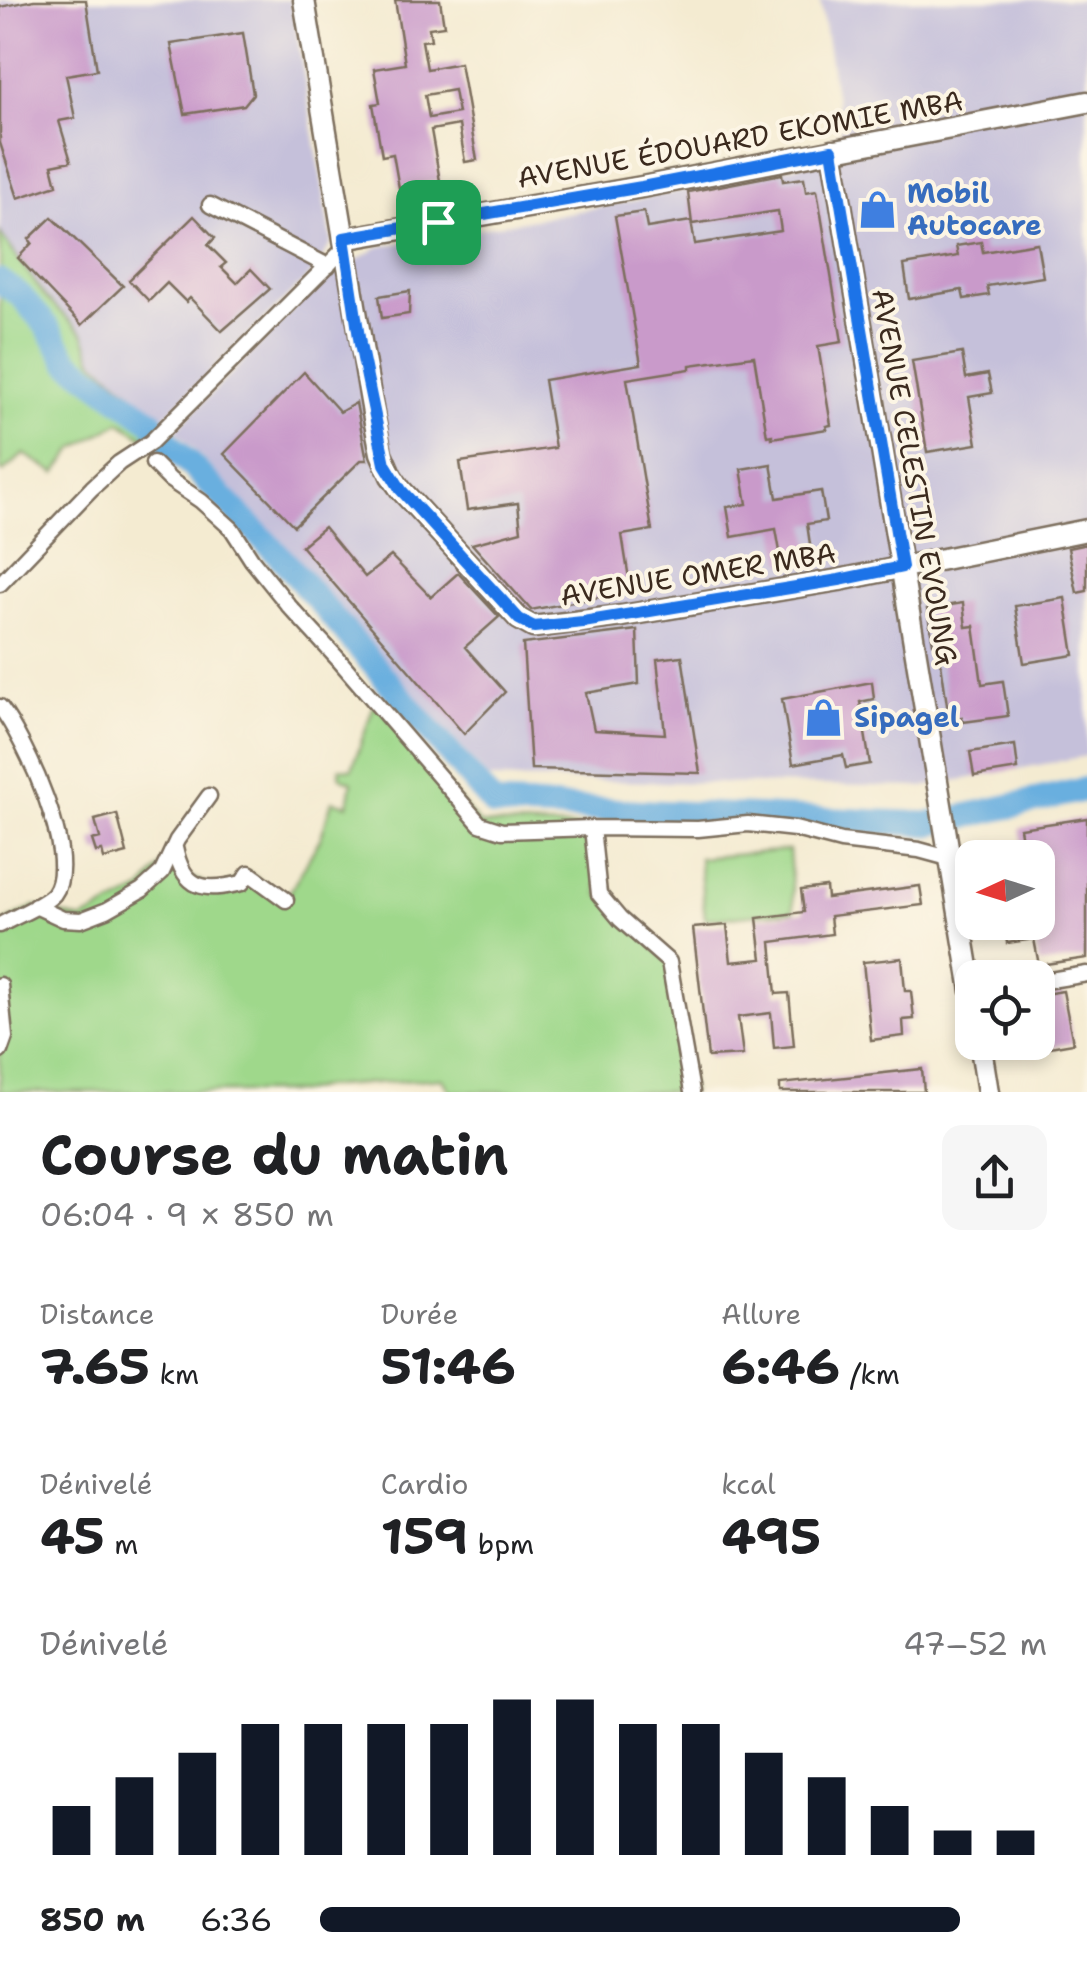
<!DOCTYPE html>
<html lang="fr">
<head>
<meta charset="utf-8">
<style>
	body { margin:0; font-family:"Shantell Sans",sans-serif; background:#f6f6f6; color:#202124; height:100vh; display:flex; flex-direction:column; font-size:38px; white-space:nowrap }
	* { box-sizing:border-box; margin:0 }
	p { font-size:32px; color:#757577 }
	.icon { flex:none; width:55px; height:55px; fill:none; stroke:currentColor; stroke-width:2; stroke-linecap:round; stroke-linejoin:round }
	.map { position:relative; height:1092px; overflow:hidden }
	.sheet { display:flex; flex-direction:column; background:#fff; flex:1 }
	.sheet>* { flex:none }
	.needle { width:65px; rotate:266deg }
	.controls { position:absolute; left:955px; top:840px; display:grid; gap:20px }
	.controls a { display:grid; place-items:center; width:100px; height:100px; border-radius:20px; background:#fff; box-shadow:0 5px 15px #0003; font-size:50px }
	.pin { position:absolute; display:grid; place-items:center; width:85px; height:85px; color:#fff; margin:-42px; border-radius:20px; box-shadow:0 5px 15px #0006 }
	.round { display:grid; place-items:center; flex:none; width:105px; height:105px; border-radius:20px; background:#f6f6f6 }
	.summary { display:flex; align-items:center; justify-content:space-between; height:170px; padding:0 40px }
	h1 { font-size:55px; font-weight:700; line-height:75px }
	.stats { display:grid; grid-template-columns:repeat(3,1fr); gap:15px; height:170px; padding:10px 40px }
	.stats div { display:grid; align-content:center }
	.stats b { font-size:50px; font-weight:700 }
	.stats small { font-size:28px; font-weight:400 }
	.stats p { font-size:28px }
	.chart { height:280px; padding:20px 40px }
	.chart p { display:flex; justify-content:space-between }
	.chart svg { width:100%; height:180px; margin-top:10px; stroke:#111827; stroke-width:6 }
	ul { padding:0 40px; list-style:none; font-size:32px }
	li { display:grid; grid-template-columns:160px 120px 1fr; align-items:center; height:75px }
	li i { height:25px; border-radius:12px; background:#111827 }
	.map>svg:first-child { display:block }
	.industrial { fill:#c5c0da }
	.green { fill:#9fd88b; stroke:#6d8154; stroke-width:2.5 }
	.lines { fill:none; stroke-linecap:round; stroke-linejoin:round }
	.river { stroke:#69afdf; stroke-width:25 }
	.building { fill:#c99aca; fill-rule:evenodd }
	.street-casing { stroke:#7c6e5d; stroke-width:19 }
	.secondary-casing { stroke:#7c6e5d; stroke-width:25 }
	.street { stroke:#fff; stroke-width:14 }
	.secondary { stroke:#fff; stroke-width:20 }
	.route-casing { stroke:#fff; stroke-width:20 }
	.route { stroke:#1a73e8; stroke-width:12 }
	.labels { text-anchor:middle; dominant-baseline:central; stroke-width:8; stroke-linejoin:round; paint-order:stroke }
	.street-label { font-size:28px; fill:#3b2a1e; stroke:#fcf5e5 }
	.shop-label { font-size:28px; font-weight:bold; fill:#366cbe; stroke:#fcf5e5; text-anchor:start }
</style>
</head>
<body>
<div class="map">
<svg width="1087" height="1092" viewBox="0 0 1087 1092">
	<rect width="100%" height="100%" fill="#fcf5e5"/>
	<filter id="ink" filterUnits="userSpaceOnUse"><feTurbulence type="fractalNoise" baseFrequency=".01" numOctaves="2"/><feDisplacementMap in="SourceGraphic" scale="20" xChannelSelector="R" yChannelSelector="G"/><feConvolveMatrix kernelMatrix="1 2 1 2 8 2 1 2 1" color-interpolation-filters="sRGB"/></filter>
	<filter id="wash" filterUnits="userSpaceOnUse"><feTurbulence type="fractalNoise" baseFrequency=".0048" numOctaves="4" result="noise"/><feDisplacementMap in="SourceGraphic" scale="40" xChannelSelector="R" yChannelSelector="G"/><feGaussianBlur stdDeviation="2.25" result="paint"/><feColorMatrix in="noise" values="0 0 0 0 0 0 0 0 0 0 0 0 0 0 0 0 0 1.4 0 .05"/><feComposite in="paint" operator="in"/></filter>
	<g filter="url(#wash)">
		<rect width="100%" height="100%" fill="#f4ebd1"/>
		<path class="industrial" d="M 0,0 L 291,0 L 332,242 L 314,271 L 162,419 L 93,360 L 83,333 L 46,298 L 0,233 Z
			M 820,0 L 1087,0 L 1087,756 L 923,787 L 489,779 L 333,600 L 176,430 L 314,288 L 378,247 L 633,201 L 802,165 L 841,130 Z"/>
		<path class="green" d="M 0,233 L 46,298 L 83,333 L 93,360 L 162,419 L 145,438 L 120,422 L 74,449 L 56,473 L 24,454 L 3,472 L 0,469 Z
			M 375,702 L 480,824 L 592,828 L 599,894 L 669,962 L 692,1092 L 451,1092 L 442,1078 L 322,1087 L 301,1092 L 0,1092 L 0,925 L 35,906 L 81,920 L 142,890 L 175,848 L 183,874 L 218,889 L 249,873 L 286,899 L 321,837 L 332,801 L 348,805 L 352,782 L 340,777 L 340,768 L 352,769 Z
			M 789,850 L 794,911 L 705,919 L 699,858 Z"/>
		<g class="lines">
			<path class="river" d="M 0,281 L 20,295 L 46,325 L 68,361 L 151,421 L 170,444 L 284,561 L 494,805 L 930,824 L 1087,789"/>
		</g>
		<g id="blocks">
			<path class="building" d="M 34,0 L 86,0 L 97,70 L 66,75 L 75,118 L 59,121 L 71,161 L 52,165 L 57,185 L 18,198 L 0,143 L 0,7 Z
				M 395,0 L 440,0 L 444,26 L 429,28 L 431,40 L 422,41 L 427,69 L 460,63 L 477,160 L 465,162 L 459,125 L 431,130 L 440,181 L 399,188 L 393,154 L 382,156 L 373,104 L 380,103 L 374,69 L 405,64 ZM 454,90 L 458,113 L 429,118 L 425,95 Z
				M 243,33 L 253,94 L 244,105 L 185,114 L 171,44 Z
				M 782,174 L 783,181 L 804,178 L 806,192 L 817,190 L 842,342 L 818,346 L 831,425 L 826,426 L 827,429 L 790,435 L 772,438 L 772,435 L 767,436 L 754,356 L 690,365 L 690,369 L 627,379 L 652,530 L 622,535 L 631,591 L 531,610 L 472,544 L 521,531 L 518,503 L 467,510 L 460,462 L 555,448 L 544,380 L 641,364 L 615,216 L 644,212 L 647,228 L 691,221 L 695,244 L 781,231 L 778,211 L 692,224 L 688,192 Z
				M 194,216 L 215,238 L 208,245 L 226,263 L 221,267 L 237,283 L 251,269 L 270,289 L 222,331 L 190,298 L 186,302 L 167,283 L 149,301 L 129,280 Z
				M 52,217 L 123,286 L 82,325 L 18,258 L 32,243 L 29,239 Z
				M 981,242 L 983,252 L 1037,243 L 1043,277 L 987,286 L 989,295 L 964,299 L 962,290 L 909,299 L 904,265 L 958,256 L 956,246 Z
				M 410,291 L 409,314 L 382,318 L 379,296 Z
				M 962,353 L 966,378 L 988,374 L 992,393 L 969,397 L 977,444 L 927,452 L 912,361 Z
				M 304,372 L 340,412 L 356,403 L 367,460 L 361,460 L 294,526 L 224,454 Z
				M 771,464 L 777,498 L 821,491 L 826,521 L 807,524 L 812,558 L 782,563 L 776,529 L 732,537 L 727,507 L 747,504 L 741,469 Z
				M 324,527 L 365,577 L 391,556 L 431,597 L 458,573 L 499,617 L 465,647 L 505,692 L 464,734 L 301,546 Z
				M 1087,544 L 1087,591 L 1077,593 L 1068,548 Z
				M 1065,598 L 1074,655 L 1024,663 L 1015,606 Z
				M 963,603 L 966,627 L 974,626 L 982,684 L 1003,681 L 1008,716 L 963,722 L 962,717 L 949,719 L 938,642 L 933,643 L 927,609 Z
				M 637,630 L 639,684 L 586,693 L 594,730 L 665,734 L 657,659 L 682,656 L 700,773 L 531,769 L 523,644 Z
				M 872,682 L 874,699 L 860,702 L 870,764 L 846,768 L 843,755 L 793,764 L 782,699 Z
				M 1015,745 L 1018,769 L 974,776 L 970,752 Z
				M 117,814 L 127,853 L 104,859 L 102,851 L 96,852 L 92,840 L 100,838 L 95,820 Z
				M 1087,818 L 1087,958 L 1039,965 L 1034,939 L 1007,943 L 1004,922 L 1038,922 L 1038,858 L 1025,858 L 1020,828 Z
				M 920,886 L 923,905 L 830,916 L 832,934 L 771,942 L 776,994 L 789,993 L 794,1046 L 774,1048 L 771,1013 L 738,1017 L 743,1055 L 708,1057 L 693,928 L 727,925 L 731,962 L 762,959 L 757,918 L 804,912 L 801,890 L 826,887 L 827,898 Z
				M 902,958 L 905,991 L 911,991 L 914,1019 L 903,1020 L 904,1036 L 871,1040 L 863,962 Z
				M 1063,991 L 1073,1043 L 1038,1049 L 1038,995 Z
				M 996,1042 L 1035,1042 L 1036,1049 L 998,1055 Z
				M 922,1069 L 924,1092 L 780,1092 L 780,1084 Z"/>
		</g>
	</g>
	<g filter="url(#ink)">
		<use href="#blocks" fill-opacity="0" stroke="#7c6e5d" stroke-width="2.5"/>
		<g class="lines">
			<defs>
				<path id="street" d="M 210,205 L 328,266
					M 153,463 L 170,480 L 201,501 L 232,529 L 252,560 L 289,606 L 338,659 L 480,824 L 502,831 L 592,828 L 698,829 L 748,824 L 795,829 L 841,841 L 919,850 L 952,859
					M 0,584 L 92,488 L 119,463 L 151,442 L 346,247
					M 0,707 C 24,738 81,858 54,894 C 44,905 14,917 0,925
					M 592,828 L 599,894 L 620,919 L 669,962 L 692,1092
					M 175,848 C 184,890 204,892 242,883 L 249,873 L 286,900
					M 35,906 L 63,919 L 81,920 L 107,910 L 142,890 L 162,872 L 177,840 L 209,796
					M 1038,982 L 1087,974
					M 0,985 L 5,1037 L 0,1051"/>
				<path id="secondary" d="M 304,0 L 373,413 L 381,453 L 391,476 L 401,490 L 519,619 L 533,627 L 622,616 L 839,580 L 1087,530
					M 832,150 L 972,991
					M 344,239 L 642,187 L 1087,102
					M 980,1042 L 988,1092"/>
			</defs>
			<use href="#street" class="street-casing"/>
			<use href="#secondary" class="secondary-casing"/>
			<use href="#street" class="street"/>
			<use href="#secondary" class="secondary"/>
		</g>
	</g>
	<g class="lines" filter="url(#ink)">
		<defs>
			<path id="route" d="M 832,150 L 902,567 L 839,580 L 583,622 L 534,627 L 519,619 L 401,490 L 385,464 L 360,344 L 344,238 L 642,187 Z"/>
		</defs>
		<use href="#route" class="route-casing"/>
		<use href="#route" class="route"/>
	</g>
	<defs>
		<symbol id="shop-bare" viewBox="-9 -9 18 18"><path d="M-5-2.5h2.3a2.7 3.5 0 0 1 5.4 0H5L5.5 6h-11ZM-1.5-2.5h3a1.5 2.3 0 0 0-3 0Z" fill="#3f7fe0" stroke="#fcf5e5" stroke-width="2.5" paint-order="stroke"/></symbol>
	</defs>
	<g fill-rule="evenodd">
		<use href="#shop-bare" x="850" y="182" width="55" height="55"/>
		<use href="#shop-bare" x="796" y="690" width="55" height="55"/>
	</g>
	<g class="labels">
		<g class="street-label">
			<text transform="translate(740 139) rotate(-10)">AVENUE ÉDOUARD EKOMIE MBA</text>
			<text transform="translate(915 477) rotate(80)">AVENUE CELESTIN EVOUNG</text>
			<text transform="translate(698 574) rotate(-9)">AVENUE OMER MBA</text>
		</g>
		<g class="shop-label">
			<text x="907" y="193">Mobil<tspan x="907" dy="32">Autocare</tspan></text>
			<text x="854" y="717">Sipagel</text>
		</g>
	</g>
</svg>
<div class="controls">
<a><svg class="needle" viewBox="-14 -14 28 28"><path d="M0-13l5 13h-10z" fill="#e53935"/><path d="M0 13l5-13h-10z" fill="#757577"/></svg></a>
<a><svg class="icon" aria-label="locate" viewBox="0 0 24 24"><circle cx="12" cy="12" r="6"/><path d="M12 2v4M12 18v4M2 12h4M18 12h4"/></svg></a>
</div>
<div class="pin" style="left:438px;top:222px;background:#1e9e55"><svg class="icon" aria-label="arrive" viewBox="0 0 24 24"><path d="M6 21V4h12l-3 4 3 4H6"/></svg></div>
</div>
<section class="sheet">
<div class="summary"><div><h1>Course du matin</h1><p>06:04 · 9 × 850 m</p></div><a class="round"><svg class="icon" aria-label="share" viewBox="0 0 24 24"><path d="M12 15V3M7 8l5-5 5 5M5 13v7h14v-7"/></svg></a></div>
<div class="stats">
<div><p>Distance</p><b>7.65<small> km</small></b></div>
<div><p>Durée</p><b>51:46</b></div>
<div><p>Allure</p><b>6:46<small> /km</small></b></div>
</div>
<div class="stats">
<div><p>Dénivelé</p><b>45<small> m</small></b></div>
<div><p>Cardio</p><b>159<small> bpm</small></b></div>
<div><p>kcal</p><b>495</b></div>
</div>
<div class="chart"><p><span>Dénivelé</span>47–52 m</p>
<svg viewBox="0 0 160 44" preserveAspectRatio="none"><path d="M5 44V32M15 44V25M25 44V19M35 44V12M45 44V12M55 44V12M65 44V12M75 44V6M85 44V6M95 44V12M105 44V12M115 44V19M125 44V25M135 44V32M145 44V38M155 44V38"/></svg>
</div>
<ul>
<li><b>850 m</b>6:36<i style="width:88%"></i></li>
</ul>
</section>
</body>
</html>
